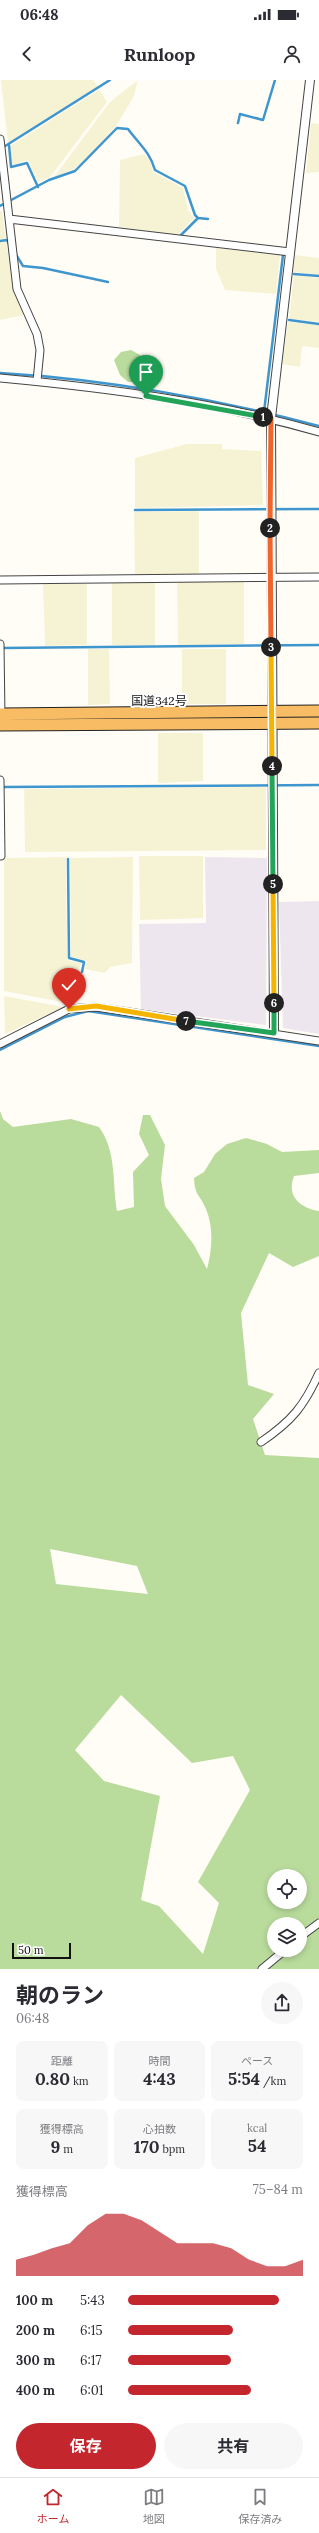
<!DOCTYPE html>
<html lang="ja">
<head>
<meta charset="utf-8">
<style>
	body { margin:0; font-family:Lora,"Noto Sans JP",serif; background:#f7f7f7; color:#2b2b33; height:100vh; display:flex; flex-direction:column; font-size:15px; white-space:nowrap }
	* { box-sizing:border-box; margin:0 }
	p { font-size:13px; color:#7c7c81 }
	.icon { flex:none; width:22px; height:22px; fill:none; stroke:currentColor; stroke-width:2; stroke-linecap:round; stroke-linejoin:round }
	.map { position:relative; height:1889px; overflow:hidden }
	.side { display:flex; flex-direction:column; background:#fff; flex:1 }
	.side>* { flex:none }
	.controls { position:absolute; left:267px; top:1789px; display:grid; gap:8px }
	.controls a { display:grid; place-items:center; width:40px; height:40px; border-radius:50%; background:#fff; box-shadow:0 2px 6px #0003; font-size:20px }
	.scale { position:absolute; left:12px; bottom:10px; width:59px; box-sizing:border-box; padding-left:4px; border:2px solid #111; border-top:0; font-size:11px; line-height:14px; white-space:nowrap; color:#111; -webkit-text-stroke:3px #fff; paint-order:stroke }
	.pin { position:absolute; display:grid; place-items:center; width:34px; height:34px; color:#fff; margin:-41px -17px; border-radius:50% 50% 50% 0; rotate:-45deg; box-shadow:0 0 4px #0007 }
	.pin .icon { rotate:45deg }
	.km { position:absolute; width:20px; height:20px; margin:-10px; border-radius:50%; background:#222; color:#fff; font-size:11px; line-height:20px; text-align:center }
	.round { display:grid; place-items:center; flex:none; width:42px; height:42px; border-radius:21px; background:#f7f7f7 }
	.overview { display:flex; align-items:center; justify-content:space-between; height:68px; padding:0 16px }
	h1 { font-size:22px; font-weight:700; line-height:30px }
	.stats { display:grid; grid-template-columns:repeat(3,1fr); gap:6px; height:68px; padding:4px 16px }
	.stats div { display:grid; align-content:center; border-radius:8px; background:#f7f7f7; text-align:center }
	.stats b { font-size:17px; font-weight:700 }
	.stats small { font-size:11px; font-weight:400 }
	.stats p { font-size:11px }
	.chart { height:112px; padding:8px 16px }
	.chart p { display:flex; justify-content:space-between }
	.chart svg { width:100%; height:72px; margin-top:4px; fill:#c4262e; opacity:.7 }
	.cta { display:flex; gap:8px; margin-top:auto; padding:8px 16px }
	.cta a { flex:1; height:46px; border-radius:24px; background:#c4262e; color:#fff; font-size:16px; font-weight:700; line-height:46px; text-align:center }
	.cta a+a { background:#f7f7f7; color:#2b2b33 }
	ul { padding:0 16px; list-style:none; font-size:13px }
	li { display:grid; grid-template-columns:64px 48px 1fr; align-items:center; height:30px }
	li i { height:10px; border-radius:5px; background:#c4262e }
	.status { display:flex; justify-content:space-between; align-items:center; height:28px; padding:0 20px; background:#fff; direction:ltr }
	.status svg { height:11px; fill:currentColor }
	header { display:flex; justify-content:space-between; align-items:center; height:52px; padding:0 16px; background:#fff; font-size:18px; font-weight:700 }
	.tab-bar { display:flex; justify-content:space-around; align-items:center; height:56px; border-top:1px solid #e1e1e2; background:#fff; font-size:11px; color:#7c7c81 }
	.tab-bar a { display:grid; justify-items:center; gap:2px }
	.tab-bar .active { color:#c4262e }
	.map>svg:first-child { display:block }
	.industrial { fill:#eee6ef }
	.farmland { fill:#f6f3d4 }
	.forest { fill:#b9dc9c; fill-rule:evenodd }
	.lines { fill:none; stroke-linecap:round; stroke-linejoin:round }
	.stream { stroke:#3f96cf; stroke-width:2.5 }
	.minor-casing { stroke:#444; stroke-width:9 }
	.tertiary-casing { stroke:#444; stroke-width:10 }
	.trunk-casing { stroke:#222; stroke-width:13 }
	.minor { stroke:#fff; stroke-width:7 }
	.tertiary { stroke:#fff; stroke-width:8 }
	.trunk { stroke:#f7bc64; stroke-width:11 }
	.split-1-casing { stroke:#fff; stroke-width:8 }
	.split-2-casing { stroke:#fff; stroke-width:8 }
	.split-3-casing { stroke:#fff; stroke-width:8 }
	.split-4-casing { stroke:#fff; stroke-width:8 }
	.split-5-casing { stroke:#fff; stroke-width:8 }
	.split-6-casing { stroke:#fff; stroke-width:8 }
	.split-7-casing { stroke:#fff; stroke-width:8 }
	.split-8-casing { stroke:#fff; stroke-width:8 }
	.split-1 { stroke:#22a559; stroke-width:5 }
	.split-2 { stroke:#f0652b; stroke-width:5 }
	.split-3 { stroke:#f0652b; stroke-width:5 }
	.split-4 { stroke:#f5b400; stroke-width:5 }
	.split-5 { stroke:#22a559; stroke-width:5 }
	.split-6 { stroke:#f5b400; stroke-width:5 }
	.split-7 { stroke:#22a559; stroke-width:5 }
	.split-8 { stroke:#f5b400; stroke-width:5 }
	.labels { text-anchor:middle; dominant-baseline:central; stroke-width:4; stroke-linejoin:round; paint-order:stroke }
	.street-label { font-size:12px; fill:#111; stroke:#fff }
</style>
</head>
<body>
<div class="status"><b>06:48</b><svg viewBox="0 0 49 12"><path d="M0 12V9h3v3zM5 12V6h3v6zM10 12V3h3v9zM15 12V0h3v12zM26 1h20v11H26zM47 4h2v5h-2z"/></svg></div>
<header><svg class="icon" aria-label="back" viewBox="0 0 24 24"><path d="M15 5l-7 7 7 7"/></svg>Runloop<svg class="icon" aria-label="person" viewBox="0 0 24 24"><circle cx="12" cy="8" r="4"/><path d="M4 21q1-7 8-7t8 7"/></svg></header>
<div class="map">
<svg width="319" height="1889" viewBox="0 0 319 1889">
	<rect width="100%" height="100%" fill="#fffdf5"/>
	<path class="industrial" d="M 205,777 L 267,778 L 266,945 L 141,929 L 139,844 L 206,843 Z
		M 319,821 L 319,954 L 283,948 L 279,822 Z"/>
	<path class="farmland" d="M 1,0 L 93,0 L 98,6 L 8,63 Z
		M 138,0 L 133,18 L 116,46 L 90,75 L 74,89 L 54,97 L 110,22 Z
		M 99,10 L 107,22 L 50,97 L 38,102 L 28,80 L 12,85 L 10,66 Z
		M 311,43 L 319,44 L 319,92 L 306,93 Z
		M 144,74 L 151,83 L 153,92 L 183,108 L 188,130 L 194,138 L 178,155 L 119,147 L 120,80 Z
		M 0,131 L 2,131 L 12,202 L 24,235 L 0,240 Z
		M 216,168 L 280,175 L 276,214 L 225,210 L 216,189 Z
		M 295,175 L 319,178 L 319,195 L 293,192 Z
		M 294,195 L 319,198 L 319,242 L 289,239 Z
		M 288,242 L 319,245 L 319,268 L 302,266 L 300,287 L 282,284 Z
		M 187,364 L 222,364 L 222,369 L 261,371 L 263,425 L 135,428 L 135,378 Z
		M 199,431 L 199,494 L 135,495 L 134,432 Z
		M 244,501 L 244,564 L 178,565 L 177,502 Z
		M 155,502 L 155,565 L 112,565 L 112,503 Z
		M 43,504 L 87,504 L 87,565 L 45,566 Z
		M 88,569 L 109,569 L 110,624 L 88,625 Z
		M 182,569 L 226,569 L 226,624 L 182,624 Z
		M 158,653 L 203,653 L 203,701 L 158,703 Z
		M 266,707 L 266,770 L 25,772 L 24,709 Z
		M 139,776 L 203,776 L 203,838 L 140,840 Z
		M 66,777 L 67,880 L 81,883 L 68,923 L 4,911 L 4,778 Z
		M 133,777 L 132,883 L 110,887 L 105,893 L 85,889 L 87,881 L 71,877 L 70,778 Z
		M 4,916 L 63,927 L 5,954 Z"/>
	<path class="forest" d="M 131,270 L 140,275 L 147,302 L 128,302 L 120,295 L 114,280 L 121,272 Z
		M 0,1031 L 3,1039 L 13,1047 L 71,1039 L 99,1047 C 117,1072 112,1102 117,1131 L 134,1127 L 133,1092 L 149,1075 L 139,1054 L 143,1035 L 150,1035 L 165,1065 L 161,1099 L 165,1126 L 194,1165 L 207,1189 C 212,1170 214,1148 206,1129 C 200,1114 195,1117 194,1098 L 204,1092 L 215,1074 L 227,1064 L 246,1058 L 267,1064 L 282,1072 L 319,1070 L 319,1093 L 294,1096 C 286,1117 301,1128 319,1131 L 319,1176 L 293,1187 L 269,1173 L 241,1233 L 248,1305 L 274,1314 L 253,1339 L 265,1375 L 319,1378 L 319,1889 L 0,1889 ZM 50,1469 L 137,1486 L 148,1514 L 56,1504 ZM 121,1615 L 192,1683 L 233,1676 L 250,1710 L 198,1802 L 219,1823 L 203,1874 L 159,1826 L 141,1820 L 160,1716 L 104,1701 L 75,1670 ZM 274,1796 L 300,1796 L 300,1822 L 274,1822 ZM 274,1844 L 300,1844 L 300,1870 L 274,1870 Z"/>
	<g class="lines">
		<path class="stream" d="M 238,43 L 240,34 L 263,40 L 275,0
			M 9,65 L 11,87 L 27,83 L 38,107
			M 2,68 L 110,0
			M 0,126 L 49,100 L 75,91 L 117,48 L 128,49 C 139,64 150,72 155,90 L 185,106 L 195,135 L 198,138 L 208,139
			M 181,155 L 198,138
			M 0,161 L 7,160 L 9,164
			M 15,173 L 23,186 L 43,188 L 108,202
			M 294,194 L 319,196
			M 289,240 L 319,244
			M 0,293 C 104,299 218,319 319,346
			M 264,332 L 283,175
			M 135,430 L 319,429
			M 2,568 L 319,565
			M 2,707 L 319,705
			M 68,779 L 69,878 L 84,882 L 82,892
			M 0,970 L 65,937 L 88,931 L 319,966"/>
		<defs>
			<path id="minor" d="M 0,59 L 17,209 L 37,254 L 40,270 L 37,301
				M 9,139 L 290,172
				M 0,298 C 107,308 216,322 319,352
				M 0,500 L 319,497
				M 0,564 L 1,638
				M 0,700 L 1,776
				M 0,964 L 69,929 L 96,927 L 319,961
				M 261,1362 C 292,1341 304,1326 319,1293
				M 300,1857 L 319,1843
				M 262,1889 L 285,1870"/>
			<path id="tertiary" d="M 274,953 L 271,338 L 310,0"/>
			<path id="trunk" d="M 0,634 L 319,631
				M 0,645 L 319,643"/>
		</defs>
		<use href="#minor" class="minor-casing"/>
		<use href="#tertiary" class="tertiary-casing"/>
		<use href="#trunk" class="trunk-casing"/>
		<use href="#minor" class="minor"/>
		<use href="#tertiary" class="tertiary"/>
		<use href="#trunk" class="trunk"/>
	</g>
	<g class="lines">
		<defs>
			<path id="split-1" d="M 146,316 L 263,337"/>
			<path id="split-2" d="M 263,337 L 271,338 L 270,448"/>
			<path id="split-3" d="M 270,448 L 271,567"/>
			<path id="split-4" d="M 271,567 L 272,686"/>
			<path id="split-5" d="M 272,686 L 273,804"/>
			<path id="split-6" d="M 273,804 L 274,923"/>
			<path id="split-7" d="M 186,941 L 274,953 L 274,923"/>
			<path id="split-8" d="M 69,929 L 96,926 L 186,941"/>
		</defs>
		<use href="#split-1" class="split-1-casing"/>
		<use href="#split-2" class="split-2-casing"/>
		<use href="#split-3" class="split-3-casing"/>
		<use href="#split-4" class="split-4-casing"/>
		<use href="#split-5" class="split-5-casing"/>
		<use href="#split-6" class="split-6-casing"/>
		<use href="#split-7" class="split-7-casing"/>
		<use href="#split-8" class="split-8-casing"/>
		<use href="#split-1" class="split-1"/>
		<use href="#split-2" class="split-2"/>
		<use href="#split-3" class="split-3"/>
		<use href="#split-4" class="split-4"/>
		<use href="#split-5" class="split-5"/>
		<use href="#split-6" class="split-6"/>
		<use href="#split-7" class="split-7"/>
		<use href="#split-8" class="split-8"/>
	</g>
	<g class="labels">
		<g class="street-label">
			<text x="159" y="620">国道342号</text>
		</g>
	</g>
</svg>
<div class="controls">
<a><svg class="icon" aria-label="locate" viewBox="0 0 24 24"><circle cx="12" cy="12" r="6"/><path d="M12 2v4M12 18v4M2 12h4M18 12h4"/></svg></a>
<a><svg class="icon" aria-label="layers" viewBox="0 0 24 24"><path d="M12 4l9 5-9 5-9-5zM3 14l9 5 9-5"/></svg></a>
</div>
<div class="scale">50 m</div>
<div class="pin" style="left:146px;top:316px;background:#1e9e55"><svg class="icon" aria-label="arrive" viewBox="0 0 24 24"><path d="M6 21V4h12l-3 4 3 4H6"/></svg></div>
<div class="pin" style="left:69px;top:929px;background:#d93025"><svg class="icon" aria-label="check" viewBox="0 0 24 24"><path d="M5 12l5 5 9-10"/></svg></div>
<b class="km" style="left:263px;top:337px">1</b>
<b class="km" style="left:270px;top:448px">2</b>
<b class="km" style="left:271px;top:567px">3</b>
<b class="km" style="left:272px;top:686px">4</b>
<b class="km" style="left:273px;top:804px">5</b>
<b class="km" style="left:274px;top:923px">6</b>
<b class="km" style="left:186px;top:941px">7</b>
</div>
<section class="side">
<div class="overview"><div><h1>朝のラン</h1><p>06:48</p></div><a class="round"><svg class="icon" aria-label="share" viewBox="0 0 24 24"><path d="M12 15V3M7 8l5-5 5 5M5 13v7h14v-7"/></svg></a></div>
<div class="stats">
<div><p>距離</p><b>0.80<small> km</small></b></div>
<div><p>時間</p><b>4:43</b></div>
<div><p>ペース</p><b>5:54<small> /km</small></b></div>
</div>
<div class="stats">
<div><p>獲得標高</p><b>9<small> m</small></b></div>
<div><p>心拍数</p><b>170<small> bpm</small></b></div>
<div><p>kcal</p><b>54</b></div>
</div>
<div class="chart"><p><span>獲得標高</span>75–84 m</p>
<svg viewBox="0 0 160 44" preserveAspectRatio="none"><path d="M0 44V34L10 31L20 27L30 24L40 13L50 6L60 6L70 10L80 17L90 24L100 24L110 24L120 27L130 34L140 38L150 38L160 34V44z"/></svg>
</div>
<ul>
<li><b>100 m</b>5:43<i style="width:86%"></i></li>
<li><b>200 m</b>6:15<i style="width:60%"></i></li>
<li><b>300 m</b>6:17<i style="width:59%"></i></li>
<li><b>400 m</b>6:01<i style="width:70%"></i></li>
</ul>
<div class="cta"><a>保存</a><a>共有</a></div>
</section>
<nav class="tab-bar">
<a class="active"><svg class="icon" aria-label="home" viewBox="0 0 24 24"><path d="M3 11l9-7 9 7M6 9v11h12V9"/></svg>ホーム</a>
<a><svg class="icon" aria-label="map" viewBox="0 0 24 24"><path d="M3 6l6-2 6 2 6-2v14l-6 2-6-2-6 2zM9 4v14M15 6v14"/></svg>地図</a>
<a><svg class="icon" aria-label="saved" viewBox="0 0 24 24"><path d="M7 4h10v16l-5-4-5 4z"/></svg>保存済み</a>
</nav>
</body>
</html>
